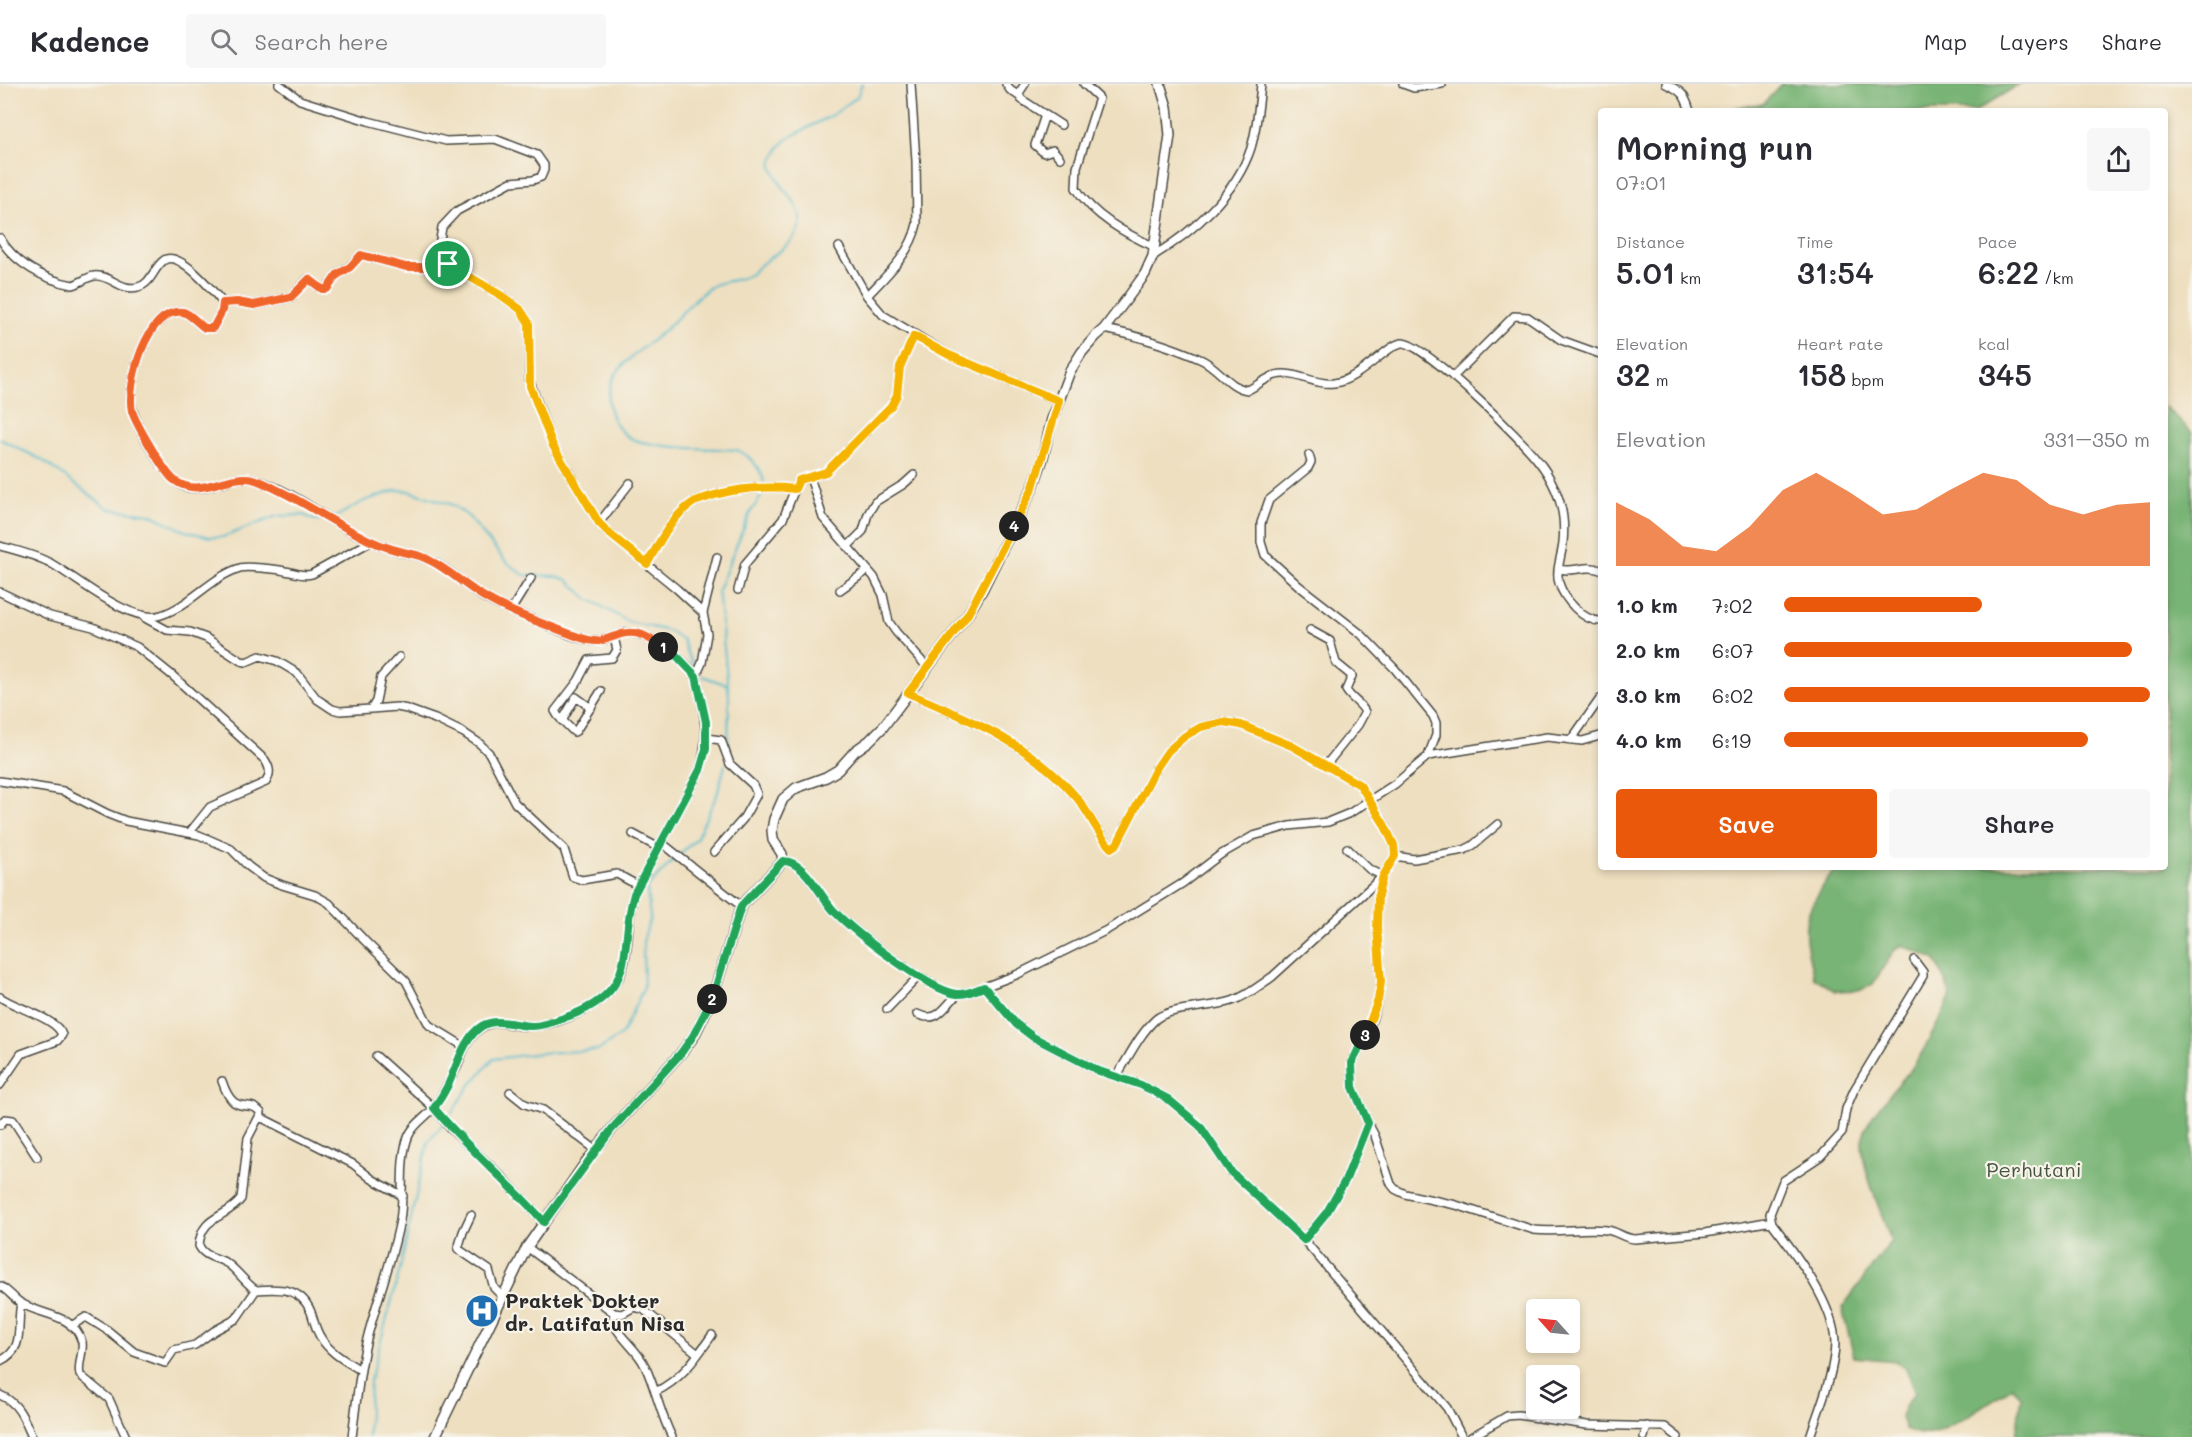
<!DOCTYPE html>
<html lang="en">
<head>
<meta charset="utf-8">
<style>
	body { margin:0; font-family:Mali,sans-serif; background:#f7f7f7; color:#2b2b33; height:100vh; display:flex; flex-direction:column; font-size:22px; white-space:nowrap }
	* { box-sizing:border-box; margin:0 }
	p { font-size:20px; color:#7c7c81 }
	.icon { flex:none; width:33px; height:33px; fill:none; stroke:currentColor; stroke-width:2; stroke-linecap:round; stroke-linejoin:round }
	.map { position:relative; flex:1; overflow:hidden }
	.sheet { position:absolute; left:1598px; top:24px; width:570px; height:762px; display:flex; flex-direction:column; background:#fff; border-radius:6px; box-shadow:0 3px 9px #0003 }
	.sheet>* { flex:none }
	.needle { width:39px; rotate:297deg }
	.controls { position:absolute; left:1526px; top:1215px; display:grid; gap:12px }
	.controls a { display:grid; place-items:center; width:54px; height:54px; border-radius:6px; background:#fff; box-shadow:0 3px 9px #0003; font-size:30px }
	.pin { position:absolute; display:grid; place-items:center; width:51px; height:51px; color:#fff; margin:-26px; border:3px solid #fff; border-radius:50%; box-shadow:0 2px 6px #0007 }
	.km { position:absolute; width:30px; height:30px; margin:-15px; border-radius:50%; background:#222; color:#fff; font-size:16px; line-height:30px; text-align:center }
	.round { display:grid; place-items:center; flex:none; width:63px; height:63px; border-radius:6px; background:#f7f7f7 }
	.head { display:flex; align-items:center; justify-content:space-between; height:102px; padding:0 18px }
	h1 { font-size:33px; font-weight:600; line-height:45px }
	.stats { display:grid; grid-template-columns:repeat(3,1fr); gap:9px; height:102px; padding:6px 18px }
	.stats div { display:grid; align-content:center }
	.stats b { font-size:30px; font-weight:600 }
	.stats small { font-size:16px; font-weight:400 }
	.stats p { font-size:16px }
	.chart { height:168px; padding:12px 18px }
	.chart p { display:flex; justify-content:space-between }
	.chart svg { width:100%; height:108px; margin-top:6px; fill:#ea580c; opacity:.7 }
	.cta { display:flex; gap:12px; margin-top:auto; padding:12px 18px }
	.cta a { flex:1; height:69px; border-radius:6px; background:#ea580c; color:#fff; font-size:24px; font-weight:600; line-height:69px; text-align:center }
	.cta a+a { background:#f7f7f7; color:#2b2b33 }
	ul { padding:0 18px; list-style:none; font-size:20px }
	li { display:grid; grid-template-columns:96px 72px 1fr; align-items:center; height:45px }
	li i { height:15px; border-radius:8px; background:#ea580c }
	header { display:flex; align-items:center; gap:36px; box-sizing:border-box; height:84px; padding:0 30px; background:#fff; border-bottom:2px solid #e1e1e2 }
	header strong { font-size:28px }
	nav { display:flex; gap:33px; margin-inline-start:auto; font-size:21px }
	.search { width:420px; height:54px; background:#f7f7f7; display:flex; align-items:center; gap:15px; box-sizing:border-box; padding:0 21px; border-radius:6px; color:#7c7c81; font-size:22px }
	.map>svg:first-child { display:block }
	.forest { fill:#78b474; stroke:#527050; stroke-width:1.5 }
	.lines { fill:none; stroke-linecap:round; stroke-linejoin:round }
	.stream { stroke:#4db8ca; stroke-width:2 }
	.minor-casing { stroke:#484641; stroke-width:10 }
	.major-casing { stroke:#484641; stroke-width:12 }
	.minor { stroke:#fff; stroke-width:7 }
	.major { stroke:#fff; stroke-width:9 }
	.split-1-casing { stroke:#fff; stroke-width:12 }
	.split-2-casing { stroke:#fff; stroke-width:12 }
	.split-3-casing { stroke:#fff; stroke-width:12 }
	.split-4-casing { stroke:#fff; stroke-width:12 }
	.split-5-casing { stroke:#fff; stroke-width:12 }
	.split-1 { stroke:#f0652b; stroke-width:8 }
	.split-2 { stroke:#22a559; stroke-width:8 }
	.split-3 { stroke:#22a559; stroke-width:8 }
	.split-4 { stroke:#f5b400; stroke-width:8 }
	.split-5 { stroke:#f5b400; stroke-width:8 }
	.labels { text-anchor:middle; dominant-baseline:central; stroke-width:4.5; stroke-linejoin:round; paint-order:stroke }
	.park-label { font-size:20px; fill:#465542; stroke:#f7f3e8 }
	.poi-label { font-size:20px; font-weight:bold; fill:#2b2b2b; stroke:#f7f3e8; text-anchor:start }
</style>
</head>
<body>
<header>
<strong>Kadence</strong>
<div class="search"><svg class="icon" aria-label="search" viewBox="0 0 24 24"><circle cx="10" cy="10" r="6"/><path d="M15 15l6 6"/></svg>Search here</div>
<nav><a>Map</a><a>Layers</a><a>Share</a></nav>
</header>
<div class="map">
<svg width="2192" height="1353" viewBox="0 0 2192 1353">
	<rect width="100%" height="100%" fill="#f7f3e8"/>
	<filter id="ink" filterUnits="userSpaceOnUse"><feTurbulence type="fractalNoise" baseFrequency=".0167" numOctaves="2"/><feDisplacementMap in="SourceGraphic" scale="12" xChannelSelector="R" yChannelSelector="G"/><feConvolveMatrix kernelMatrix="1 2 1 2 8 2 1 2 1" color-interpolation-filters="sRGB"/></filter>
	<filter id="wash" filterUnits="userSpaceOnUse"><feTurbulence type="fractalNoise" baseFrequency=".008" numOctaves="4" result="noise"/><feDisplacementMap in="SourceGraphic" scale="24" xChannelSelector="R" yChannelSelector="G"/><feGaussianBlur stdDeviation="1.35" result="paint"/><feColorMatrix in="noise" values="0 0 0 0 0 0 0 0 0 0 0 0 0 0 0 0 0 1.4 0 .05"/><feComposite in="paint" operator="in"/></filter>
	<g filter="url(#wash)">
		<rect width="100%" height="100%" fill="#eedfc0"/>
		<path class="forest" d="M 1782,0 L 2020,0 L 1976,27 L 1732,27 L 1738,23 L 1763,20 Z
			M 2165,323 L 2192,348 L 2192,1353 L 2016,1353 L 2021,1312 L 2012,1303 C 1994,1315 1949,1347 1929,1350 C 1920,1351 1913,1348 1905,1345 L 1901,1332 L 1907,1319 L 1915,1309 L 1906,1285 L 1895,1277 L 1854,1273 L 1842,1224 L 1891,1157 C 1882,1128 1863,1090 1862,1060 C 1861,1036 1901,1000 1914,981 C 1929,959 1940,935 1951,912 L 1936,876 L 1902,861 L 1893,868 L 1873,900 L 1861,906 L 1835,907 L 1814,893 C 1809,873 1801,848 1809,828 C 1815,812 1827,797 1836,783 L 2164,783 Z"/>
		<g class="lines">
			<path class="stream" d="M 0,355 L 42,376 L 109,425 L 150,430 L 185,447 L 210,453 L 223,453 L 277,432 L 303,431 L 314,436 L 321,436
				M 764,398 C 761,384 750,372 737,366 C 706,364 673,365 642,358 C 613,352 601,319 614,293 C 622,278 647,261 660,250 C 677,237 696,210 714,201 C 725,196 739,197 749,191 C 754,188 758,182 763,179 C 778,167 794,161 800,141 C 803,129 794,117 787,109 C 780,101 776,90 771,81 L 780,62 L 790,53 L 834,30 L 857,13 L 862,0
				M 334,434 L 364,417 L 397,406 L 409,407 L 453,421 L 469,433 L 506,478 L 524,491 L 556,492 L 568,496 L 587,514 L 629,538 L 669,547 L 683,556 L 688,571 L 696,586
				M 702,592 L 728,601
				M 728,667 L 729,613 L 718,506 L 750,429 L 762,411
				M 680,770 L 696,755 L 717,711 L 725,681
				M 368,1353 L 370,1297 L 399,1189 L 428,1058 L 450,1032 L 469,1003 L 493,975 L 542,969 L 599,966 L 622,950 L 644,903 L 643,858 L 650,834 L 647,804 L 675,774"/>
		</g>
	</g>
	<g filter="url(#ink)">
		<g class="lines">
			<defs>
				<path id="minor" d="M 279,0 L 300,16 L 368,37 L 446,57 L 495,55 L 537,71 L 544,81 L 544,86 L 541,93 L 533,96 L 511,98 L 457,127 L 442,143 L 440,156 L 443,170 L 448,180 L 502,212 L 520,225 L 529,239 L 529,295 L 553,362 L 599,439 L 611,451 L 677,505 L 703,529 L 707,550 L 702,579 L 696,592
					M 911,0 L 916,77 L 917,140 C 911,169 887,191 867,212 L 883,231 L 949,271 L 1059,317
					M 1006,0 L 1010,6 L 1019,12
					M 1025,0 L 1019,9 L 1021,15 L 1061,41
					M 1084,0 L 1099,14 L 1077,83 L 1076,104 C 1093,132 1126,150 1155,163
					M 1403,0 L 1414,4 L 1442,0
					M 1666,0 C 1682,7 1685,11 1690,27
					M 1045,31 L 1035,61 L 1044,69 L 1053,66 L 1060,74
					M 0,154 C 14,179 45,196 73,201 C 80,199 87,193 94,192 C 110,190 121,208 138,203 C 151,200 153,185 163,177 C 178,164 214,208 223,219 L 222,227 L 213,244 L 205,244 C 198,240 191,230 183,228 C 149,222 129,293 131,318 C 133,338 164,394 183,402 C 207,411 230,389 254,395 C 291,406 322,432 354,449 C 369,457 385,463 401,468 C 410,470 419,471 427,475 C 447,483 462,499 480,511 C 495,521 512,527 529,534 C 550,542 572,554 594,557 C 604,558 614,552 624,549 C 636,546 665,561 674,569 C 680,576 692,584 696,592 C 698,597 699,605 700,610 C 706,640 708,656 700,686 L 634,810 C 626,837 631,869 619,894 C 605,921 563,939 534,942 C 511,945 495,929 475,949 C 466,958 462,970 458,981 C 451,995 444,1008 436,1021 C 429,1032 416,1037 409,1051 C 398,1077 405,1109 400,1136 C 392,1178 376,1218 366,1259 C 359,1290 356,1321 352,1353
					M 839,163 L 867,212
					M 1153,172 C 1193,148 1236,110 1251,64 C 1257,43 1259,22 1261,0
					M 223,219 L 237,218 L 254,221 L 291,213 L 308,195 L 322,205 L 326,205 L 337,191 L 349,183 L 361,171 L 406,183 L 423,183 L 448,180
					M 1104,245 C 1135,251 1174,263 1202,276 C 1219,284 1229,304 1248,306 C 1258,301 1266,294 1276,291 C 1295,286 1315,302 1334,299 C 1361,296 1389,258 1403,259 C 1426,261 1523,356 1539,378 C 1548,389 1558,408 1561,423 C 1564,434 1564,448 1563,459 C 1562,471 1555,487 1559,499 C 1564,515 1583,537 1600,537
					M 1453,293 L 1514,232 L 1528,233 L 1561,256 L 1600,270
					M 810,393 L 823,434 L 874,493 L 883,511 L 889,538 L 896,548 L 928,584
					M 599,439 L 630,399
					M 0,462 C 18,467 36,471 52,480 C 78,495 132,541 161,531 C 190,522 211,493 240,484 C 246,482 277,485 285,487 C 295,488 302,493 312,490 L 370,458
					M 847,463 L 863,447 L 868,430 L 875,418 L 904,400 L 914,391
					M 647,480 C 660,458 671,432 694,418 C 727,405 760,401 794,405
					M 1559,485 C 1573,489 1587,480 1600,486
					M 738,506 L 745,480 L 783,435 L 798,397 L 826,388 L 891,322 L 897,311 L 900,283 L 914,252
					M 840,506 L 868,486
					M 0,508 L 50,532 L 93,543 L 137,563 L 173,592 L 265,676 C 270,684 271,689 266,698 L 210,723 L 190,748
					M 511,526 L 531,494
					M 703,529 L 717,473
					M 145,534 L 167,546 L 190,548 L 206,554 L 241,577 L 246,578 L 260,572 L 277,577 L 297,589 L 317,615 L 332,625 L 340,627 L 371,625 L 376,617 L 381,593 L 399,573
					M 1310,546 L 1330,557 L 1336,579 L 1352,592 L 1346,606 C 1351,615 1361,619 1365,628 L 1358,641 L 1326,681
					M 601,607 L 576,647 L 574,648 L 558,632 L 555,627 L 578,597 L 589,576 L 612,574 L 617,566 L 614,553
					M 908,609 C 971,636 1032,661 1077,714 C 1090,730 1098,749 1111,764 L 1117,760 L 1155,686 L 1168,667 L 1185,652 L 1201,643 L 1224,638 L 1241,641 L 1292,662 L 1360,701 L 1384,739 L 1394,761 L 1395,772 L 1383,792 L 1378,811 L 1377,843 L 1381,898 L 1378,917 L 1372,936 L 1352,979 L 1353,1003 L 1368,1039 L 1346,1095 L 1327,1128 L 1304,1156
					M 371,625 L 397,623 L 407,625 L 435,635 L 464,649 L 479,659 L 489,669 L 515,719 L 564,765 L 573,793 L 582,796 L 617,790 L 637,801
					M 562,637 L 576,613 L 591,624
					M 706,654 L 721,656 L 730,680 L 753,701 L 757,710 L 743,735 L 714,768
					M 1571,656 L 1600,615
					M 1428,672 L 1547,653 L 1582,657 L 1600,652
					M 0,697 L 63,707 L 108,730 L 126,737 L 199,751 L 231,765 L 248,782 L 264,794 L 282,801 L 315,811 L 329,819 L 365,857 L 406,897 L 429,941 L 465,963
					M 633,750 L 659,764
					M 662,759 L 741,822
					M 1395,772 L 1414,775 L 1464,766 L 1472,762 L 1498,740
					M 783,777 C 805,778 819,811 833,826 C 852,846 932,908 957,910 C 966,911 976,906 984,903 L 1016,940 L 1033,953 L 1099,987 L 1141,1001 L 1168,1015 L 1200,1042 L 1231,1088 L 1304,1156 L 1447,1324 L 1462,1353
					M 984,903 L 1016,891 L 1107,846 L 1183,799 L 1220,771 L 1253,752 L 1289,742 L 1328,738 L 1350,729 L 1395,700 L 1428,672 L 1436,651 L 1436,639 L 1433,632 L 1395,585 L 1361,550 L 1299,502 L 1265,471 L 1261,458 L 1261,439 L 1269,416 L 1308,384 L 1311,378 L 1309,371
					M 0,913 C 15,924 57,934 62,951 L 57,957 L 21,970 L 0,1001
					M 887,925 L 918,893
					M 917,930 C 938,940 943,924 958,910
					M 376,972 L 434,1024 L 449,1043 L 504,1095 L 544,1138
					M 1116,993 C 1128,975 1139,950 1156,935 C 1170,923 1212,924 1232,917 C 1247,912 1260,901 1272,893 L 1383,792 L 1369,785 L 1347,764
					M 222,997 C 235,1036 248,1012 261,1029 L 248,1054 L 241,1115 C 226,1135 201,1131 199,1162 C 205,1174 218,1173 228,1180 C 238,1187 245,1199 256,1206
					M 510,1008 L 525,1020 L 543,1026 L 596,1066
					M 260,1033 L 353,1080 L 372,1095 L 403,1112
					M 1368,1039 L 1375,1052 L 1391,1100 L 1395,1105 L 1405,1110 L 1456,1121 L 1534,1146 C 1558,1149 1583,1143 1607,1146 C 1617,1147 1624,1155 1635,1155 L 1705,1149 L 1766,1138 L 1772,1139 C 1795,1169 1835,1221 1835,1260 C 1834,1291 1819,1324 1810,1353
					M 0,1041 L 5,1035 L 13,1036 L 37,1073
					M 471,1131 L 463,1148 L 458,1165 L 489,1186 L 494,1204 L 502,1212
					M 1772,1139 L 1770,1130 L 1783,1097 L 1821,1072 L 1842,1049 L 1846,1025 L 1854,1006 L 1923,892 L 1923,888 L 1914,876
					M 527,1163 L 614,1229 L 622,1230 L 634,1223 L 643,1225 L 698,1270
					M 0,1202 C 9,1207 14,1215 21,1219 C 41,1232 74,1229 82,1258 C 84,1269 77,1280 80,1291 L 109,1315 L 126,1353
					M 614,1229 L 613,1237 L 616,1244 C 624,1257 639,1268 645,1282 C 656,1305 660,1330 672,1353
					M 71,1242 L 86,1233 L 107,1246 L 134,1268 L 165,1279 L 174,1266 L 195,1261 L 214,1247 L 236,1235 L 256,1206 C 279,1204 301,1203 311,1228 C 314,1237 316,1247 321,1254 C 330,1269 346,1277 360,1286
					M 0,1277 C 26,1265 16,1243 21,1219
					M 655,1308 C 681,1296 696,1274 712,1251
					M 0,1311 C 19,1319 24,1335 32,1353
					M 1471,1353 L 1507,1332 L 1518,1331 L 1587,1341 L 1665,1343 L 1678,1353
					M 1644,1353 L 1647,1342"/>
				<path id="major" d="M 435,1353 L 527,1163 L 584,1081 L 612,1045 L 681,969 L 694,952 L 712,915 L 741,822 L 783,777 L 782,770 L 773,756 L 772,746 L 774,735 L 783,715 L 796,704 L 826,693 L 838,686 L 855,667 L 869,657 L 883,643 L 968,530 L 982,506 L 1033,403 L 1042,377 L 1052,335 L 1070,287 L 1082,268 L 1096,252 L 1104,245 L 1129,212 L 1145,190 L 1153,172 L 1170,51 L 1167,23 L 1160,0"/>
			</defs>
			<use href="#minor" class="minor-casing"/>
			<use href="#major" class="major-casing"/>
			<use href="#minor" class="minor"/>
			<use href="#major" class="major"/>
		</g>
	</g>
	<g class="lines" filter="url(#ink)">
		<defs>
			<path id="split-1" d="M 448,180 L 423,183 L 406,183 L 361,171 L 350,183 L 337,191 L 327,205 L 322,205 L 309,195 L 291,213 L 254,221 L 237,218 L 223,219 L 222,227 L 213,244 L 205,244 C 198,240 191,230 183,228 C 147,222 126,301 132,327 C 136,340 164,388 174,396 C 200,416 225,389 253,395 C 261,397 270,402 278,406 C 305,419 330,436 357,450 C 371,458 387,464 403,468 C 412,470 421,471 429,476 C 448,485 463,500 481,511 C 510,529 542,539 573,551 C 581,554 591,558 599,557 C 612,555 625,545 639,550 C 647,552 655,558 663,563"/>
			<path id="split-2" d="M 663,563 L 672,567 L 696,592 L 706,638 L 706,665 L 700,686 L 634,810 C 618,866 640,904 572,931 C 560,935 545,942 532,942 C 516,942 497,933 482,942 C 464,953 457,982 448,1001 C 444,1009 439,1017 434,1024 C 468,1065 509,1098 544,1138 L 612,1045 L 681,969 L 693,952 L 712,915"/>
			<path id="split-3" d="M 712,915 L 741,822 L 783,777 C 805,777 820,812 834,827 C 854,848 930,907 957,910 C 966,911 975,906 984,903 L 1016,940 L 1033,953 L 1099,987 L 1141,1001 L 1168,1015 L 1200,1042 L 1231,1088 L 1304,1156 L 1327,1128 L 1346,1095 L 1368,1039 L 1353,1003 L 1352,979 L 1365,951"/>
			<path id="split-4" d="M 1014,442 L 968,530 L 908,609 C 971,636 1031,660 1077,714 C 1090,730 1097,749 1111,764 L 1117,760 L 1155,686 L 1168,667 L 1185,652 L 1201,643 L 1224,638 L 1241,641 L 1292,662 L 1360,701 L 1384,740 L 1394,761 L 1395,772 L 1383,792 L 1378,811 L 1377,843 L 1381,898 L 1378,916 L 1365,951"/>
			<path id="split-5" d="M 448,180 L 502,212 L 520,225 L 529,239 L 530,302 L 553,362 L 599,439 L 611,451 L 647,480 C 660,458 671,432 694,418 C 727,405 759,401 795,405 L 799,396 L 826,388 L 891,322 L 897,311 L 900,283 L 914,252 L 949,271 L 1059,317 L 1033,403 L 1014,442"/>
		</defs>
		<use href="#split-1" class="split-1-casing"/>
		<use href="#split-2" class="split-2-casing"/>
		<use href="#split-3" class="split-3-casing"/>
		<use href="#split-4" class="split-4-casing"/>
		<use href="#split-5" class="split-5-casing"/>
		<use href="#split-1" class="split-1"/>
		<use href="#split-2" class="split-2"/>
		<use href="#split-3" class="split-3"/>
		<use href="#split-4" class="split-4"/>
		<use href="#split-5" class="split-5"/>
	</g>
	<defs>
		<symbol id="hospital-disc" viewBox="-11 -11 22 22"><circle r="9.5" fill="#1f6fb2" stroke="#f7f3e8"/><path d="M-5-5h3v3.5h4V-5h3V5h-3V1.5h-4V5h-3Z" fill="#fff"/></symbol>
	</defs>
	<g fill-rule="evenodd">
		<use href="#hospital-disc" x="463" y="1208" width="38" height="38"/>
	</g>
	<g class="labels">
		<g class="park-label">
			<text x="2034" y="1085">Perhutani</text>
		</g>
		<g class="poi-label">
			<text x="505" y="1216">Praktek Dokter<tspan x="505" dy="23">dr. Latifatun Nisa</tspan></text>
		</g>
	</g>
</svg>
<div class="controls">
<a><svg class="needle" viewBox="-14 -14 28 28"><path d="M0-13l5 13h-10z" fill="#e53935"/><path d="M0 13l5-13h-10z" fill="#7c7c81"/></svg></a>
<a><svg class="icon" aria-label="layers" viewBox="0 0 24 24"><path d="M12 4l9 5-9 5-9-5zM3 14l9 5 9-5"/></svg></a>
</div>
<div class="pin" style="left:448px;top:180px;background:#1e9e55"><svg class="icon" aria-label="arrive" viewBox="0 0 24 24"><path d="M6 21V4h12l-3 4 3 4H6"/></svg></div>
<b class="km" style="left:663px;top:563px">1</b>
<b class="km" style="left:712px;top:915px">2</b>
<b class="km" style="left:1365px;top:951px">3</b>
<b class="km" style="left:1014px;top:442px">4</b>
<section class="sheet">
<div class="head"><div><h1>Morning run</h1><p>07:01</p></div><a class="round"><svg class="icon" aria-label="share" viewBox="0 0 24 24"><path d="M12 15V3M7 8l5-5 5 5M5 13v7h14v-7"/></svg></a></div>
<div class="stats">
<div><p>Distance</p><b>5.01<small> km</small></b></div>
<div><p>Time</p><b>31:54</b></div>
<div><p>Pace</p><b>6:22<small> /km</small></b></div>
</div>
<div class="stats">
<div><p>Elevation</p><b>32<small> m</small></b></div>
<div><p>Heart rate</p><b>158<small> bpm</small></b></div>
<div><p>kcal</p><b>345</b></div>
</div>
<div class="chart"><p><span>Elevation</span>331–350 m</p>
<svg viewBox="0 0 160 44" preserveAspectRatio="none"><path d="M0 44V18L10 25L20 36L30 38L40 28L50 13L60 6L70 14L80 23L90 21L100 13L110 6L120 9L130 19L140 23L150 19L160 18V44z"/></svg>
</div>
<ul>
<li><b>1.0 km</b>7:02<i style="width:54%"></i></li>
<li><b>2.0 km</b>6:07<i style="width:95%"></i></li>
<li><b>3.0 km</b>6:02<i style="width:100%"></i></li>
<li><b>4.0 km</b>6:19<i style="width:83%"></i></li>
</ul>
<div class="cta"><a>Save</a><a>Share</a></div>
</section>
</div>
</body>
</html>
